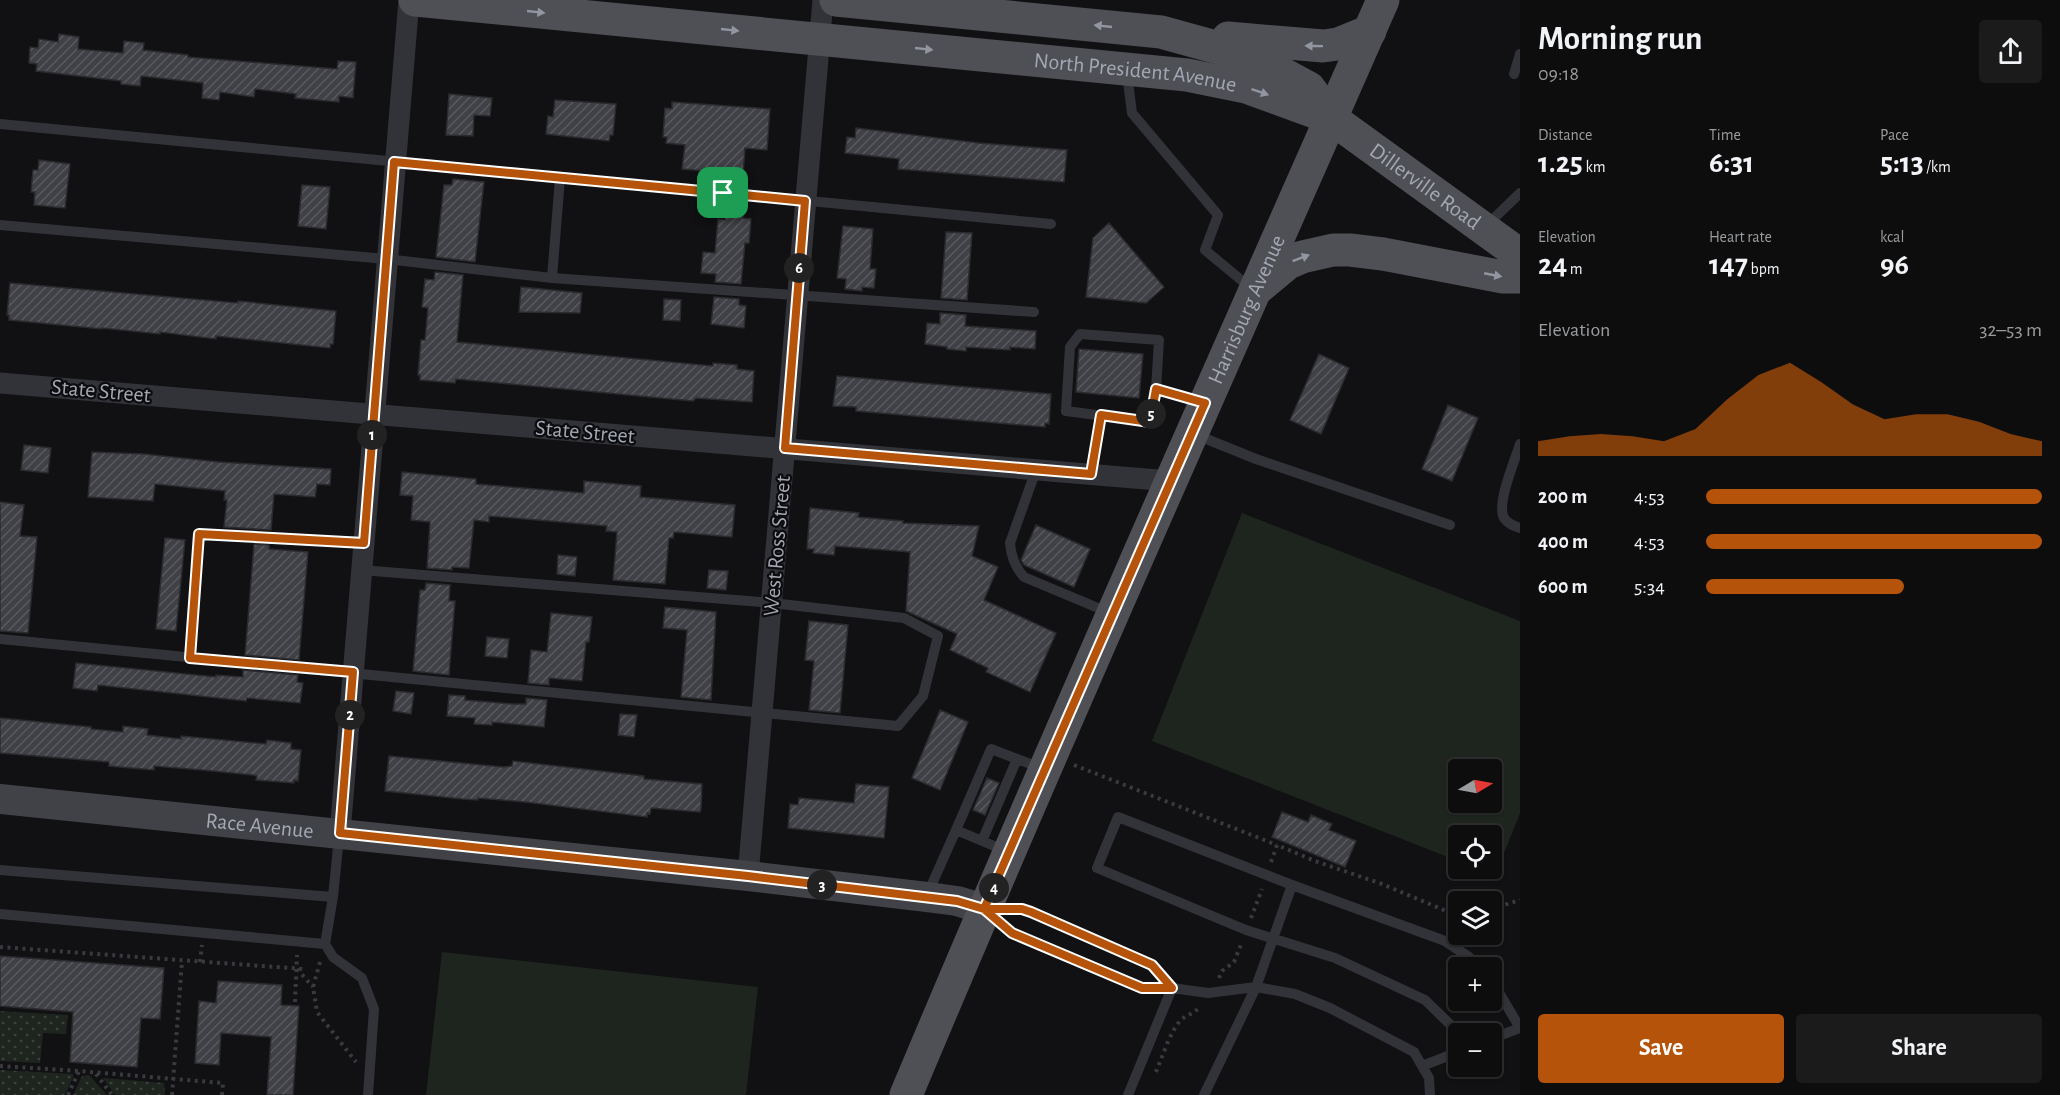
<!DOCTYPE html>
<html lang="en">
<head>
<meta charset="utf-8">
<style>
	body { margin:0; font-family:"Alegreya Sans",sans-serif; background:#1b1b1c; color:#f1f3f6; height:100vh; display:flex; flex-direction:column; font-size:22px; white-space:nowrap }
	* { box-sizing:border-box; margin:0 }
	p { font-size:20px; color:#9a9c9e }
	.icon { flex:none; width:33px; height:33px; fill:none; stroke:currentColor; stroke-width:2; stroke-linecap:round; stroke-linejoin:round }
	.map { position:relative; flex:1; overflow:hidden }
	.sheet { display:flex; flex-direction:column; background:#0d0d0e; width:540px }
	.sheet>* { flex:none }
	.needle { width:39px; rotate:80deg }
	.controls { position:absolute; left:1448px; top:759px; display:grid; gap:12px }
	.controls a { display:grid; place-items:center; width:54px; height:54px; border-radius:6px; background:#0d0d0e; box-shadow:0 2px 4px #0004,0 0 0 2px #2d2d2e; font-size:30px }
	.pin { position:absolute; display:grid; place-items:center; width:51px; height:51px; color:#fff; margin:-26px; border-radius:12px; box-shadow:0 3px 9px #0006 }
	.km { position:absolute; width:30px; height:30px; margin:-15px; border-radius:50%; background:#222; color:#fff; font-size:16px; line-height:30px; text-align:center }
	.round { display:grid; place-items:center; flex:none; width:63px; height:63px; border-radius:6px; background:#1b1b1c }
	.headline { display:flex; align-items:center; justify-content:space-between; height:102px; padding:0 18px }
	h1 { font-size:33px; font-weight:700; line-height:45px }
	.metrics { display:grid; grid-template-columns:repeat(3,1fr); gap:9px; height:102px; padding:6px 18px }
	.metrics div { display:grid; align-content:center }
	.metrics b { font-size:30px; font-weight:700 }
	.metrics small { font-size:16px; font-weight:400 }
	.metrics p { font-size:16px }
	.chart { height:168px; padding:12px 18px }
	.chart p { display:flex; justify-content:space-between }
	.chart svg { width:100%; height:108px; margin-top:6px; fill:#b45309; opacity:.7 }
	.cta { display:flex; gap:12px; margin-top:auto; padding:12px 18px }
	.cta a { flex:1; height:69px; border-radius:6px; background:#b45309; color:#fff; font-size:24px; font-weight:700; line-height:69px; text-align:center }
	.cta a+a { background:#1b1b1c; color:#f1f3f6 }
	ul { padding:0 18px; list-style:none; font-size:20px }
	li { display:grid; grid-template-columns:96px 72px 1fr; align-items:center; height:45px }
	li i { height:15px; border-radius:8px; background:#b45309 }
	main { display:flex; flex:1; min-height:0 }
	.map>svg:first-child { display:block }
	.grass { fill:url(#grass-dots) }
	.garden { fill:#1e251e; fill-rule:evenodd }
	.building { fill:url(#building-hatch); stroke:#2b2b2f; stroke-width:1.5 }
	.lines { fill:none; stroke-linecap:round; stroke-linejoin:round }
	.path { stroke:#383a3e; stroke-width:4; stroke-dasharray:3 4.5; stroke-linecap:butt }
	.service { stroke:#323338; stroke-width:10 }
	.minor { stroke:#323338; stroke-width:21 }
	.secondary { stroke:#414247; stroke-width:30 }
	.primary { stroke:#4f5056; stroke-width:33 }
	.oneway { fill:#9296a0 }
	.route-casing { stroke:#fff; stroke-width:12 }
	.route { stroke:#b45309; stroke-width:8 }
	.labels { text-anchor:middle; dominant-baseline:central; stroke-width:4.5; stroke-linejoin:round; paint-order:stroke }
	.street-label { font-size:22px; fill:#a3a8b3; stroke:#0c0c0e }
</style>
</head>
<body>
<main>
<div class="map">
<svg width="1520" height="1095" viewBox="0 0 1520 1095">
	<defs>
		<pattern id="grass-dots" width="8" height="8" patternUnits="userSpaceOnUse" patternTransform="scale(1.5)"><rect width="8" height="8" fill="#1e251e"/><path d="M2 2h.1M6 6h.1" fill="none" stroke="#3c423c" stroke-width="1.8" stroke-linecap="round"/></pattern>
		<pattern id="building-hatch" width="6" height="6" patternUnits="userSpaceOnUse" patternTransform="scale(1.5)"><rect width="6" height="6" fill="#404146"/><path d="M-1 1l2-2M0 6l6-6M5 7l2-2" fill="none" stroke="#585a5e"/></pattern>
	</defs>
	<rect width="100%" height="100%" fill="#111113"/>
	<path class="grass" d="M 0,1011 L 68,1015 L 66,1034 L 43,1033 L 40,1063 L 0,1061 Z
		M 0,1070 L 73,1074 L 73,1077 L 65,1095 L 0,1095 Z
		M 89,1075 L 107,1095 L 73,1095 L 82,1076 Z
		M 103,1078 L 164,1083 L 165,1095 L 115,1095 Z"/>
	<path class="garden" d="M 1242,513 L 1520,621 L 1520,813 L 1495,876 L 1477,869 L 1491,868 L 1491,836 L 1458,836 L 1458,861 L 1152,741 ZM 1458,770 L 1491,770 L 1491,802 L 1458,802 Z
		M 442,952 L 758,987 L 746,1095 L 426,1095 Z"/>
	<path class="building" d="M 59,34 L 79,37 L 78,49 L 123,53 L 124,41 L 144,43 L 143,50 L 188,55 L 188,57 L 337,69 L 338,61 L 356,62 L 353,98 L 339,96 L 339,102 L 295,98 L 296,94 L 255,89 L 254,97 L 220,92 L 219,100 L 202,98 L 203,83 L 141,76 L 140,86 L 121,84 L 121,81 L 36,71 L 37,64 L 29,63 L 30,47 L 38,48 L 39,39 L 58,42 Z
		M 449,94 L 492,98 L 490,116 L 474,115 L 473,136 L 446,135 Z
		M 555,100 L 616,104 L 613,135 L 610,135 L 609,141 L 546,134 L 548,116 L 553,117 Z
		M 672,102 L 770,109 L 767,150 L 745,148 L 743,174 L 682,169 L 685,145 L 666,143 L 667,137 L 663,137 L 665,108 L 672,109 Z
		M 856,128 L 979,143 L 1067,150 L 1064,182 L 898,169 L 899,159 L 845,153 L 847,137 L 855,138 Z
		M 39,160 L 70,164 L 65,208 L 34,205 L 35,192 L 31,192 L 33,170 L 38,170 Z
		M 453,179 L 484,182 L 475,262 L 436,257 L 444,185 L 452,185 Z
		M 302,185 L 330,187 L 326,229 L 298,226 Z
		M 726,205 L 744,207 L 743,218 L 751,219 L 749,243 L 745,243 L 741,284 L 715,282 L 716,274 L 701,273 L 703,252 L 715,253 L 718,219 L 725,220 Z
		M 1109,223 L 1164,287 L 1146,303 L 1086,297 L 1093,238 Z
		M 843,226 L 873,229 L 870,269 L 876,269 L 874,288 L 862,287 L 862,291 L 845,289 L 846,279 L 837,278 Z
		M 946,232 L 972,233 L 967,300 L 941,298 Z
		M 435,272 L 463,275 L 457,342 L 713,366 L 713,363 L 737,365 L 737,369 L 754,371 L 752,402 L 696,398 L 693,401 L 456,379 L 455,383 L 420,380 L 420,375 L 418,375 L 421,340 L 425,340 L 428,308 L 422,307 L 425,279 L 434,280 Z
		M 10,283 L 238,303 L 238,301 L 336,311 L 333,344 L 330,344 L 330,348 L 216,336 L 216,339 L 160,332 L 160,334 L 102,328 L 102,329 L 9,320 L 9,315 L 7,315 Z
		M 521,287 L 582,293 L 580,313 L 519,312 Z
		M 714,297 L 739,299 L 739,305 L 746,306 L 744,328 L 711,324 Z
		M 664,299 L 681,300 L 680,321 L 663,320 Z
		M 940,313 L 966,315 L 965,326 L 1036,331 L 1035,349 L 1010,347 L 1010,350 L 966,347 L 966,351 L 947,349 L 947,347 L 925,344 L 927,323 L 940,324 Z
		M 1079,349 L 1143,354 L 1139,398 L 1076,392 Z
		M 1319,354 L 1349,368 L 1321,434 L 1290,420 Z
		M 837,376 L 1051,394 L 1049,424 L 1045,423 L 1045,427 L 856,411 L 856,407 L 833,406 Z
		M 1448,405 L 1478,418 L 1452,481 L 1422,469 Z
		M 24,445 L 51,448 L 48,473 L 21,470 Z
		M 92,452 L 144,454 L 219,462 L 331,469 L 330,485 L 317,484 L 315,497 L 274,494 L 271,530 L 224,527 L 227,500 L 224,500 L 225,491 L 155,484 L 153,501 L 88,497 Z
		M 402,472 L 476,479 L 476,484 L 584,493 L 584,481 L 641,486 L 640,497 L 735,505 L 732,537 L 674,532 L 673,538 L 669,538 L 665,584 L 613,580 L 617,532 L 606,531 L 607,526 L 489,516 L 489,522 L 474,520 L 469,568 L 452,567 L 452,570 L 427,568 L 430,522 L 411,520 L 413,496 L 400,495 Z
		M 0,502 L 24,505 L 20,536 L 37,537 L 28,633 L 0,631 Z
		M 810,508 L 859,513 L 858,517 L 903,521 L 903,523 L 979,526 L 972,556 L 998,567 L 984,600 L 1056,633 L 1030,692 L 986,672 L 988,668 L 950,650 L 957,634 L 906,611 L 910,552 L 835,546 L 834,555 L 813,553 L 814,549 L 807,549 Z
		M 1036,525 L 1090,549 L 1074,587 L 1024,565 L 1021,560 Z
		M 165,538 L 185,540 L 176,631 L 156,629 Z
		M 254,544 L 269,545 L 269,549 L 308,552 L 299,660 L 245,655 Z
		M 558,555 L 577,557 L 575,576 L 557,574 Z
		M 709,570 L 728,571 L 726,590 L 707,588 Z
		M 426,583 L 450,585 L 449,601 L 455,601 L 449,675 L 413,671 L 420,590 L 425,590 Z
		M 665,607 L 716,612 L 711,700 L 681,697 L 687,630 L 663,628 Z
		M 551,613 L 592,617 L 589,642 L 586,642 L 582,681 L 549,678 L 549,685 L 528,683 L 531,650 L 547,652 Z
		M 809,621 L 848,625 L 840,713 L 809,710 L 814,661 L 805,660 Z
		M 487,637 L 509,639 L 507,658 L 485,656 Z
		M 76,663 L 216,677 L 216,675 L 243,677 L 243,670 L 298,675 L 297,682 L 303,683 L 300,703 L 247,698 L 246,701 L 98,685 L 97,691 L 73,688 Z
		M 396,691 L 414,693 L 411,714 L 393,711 Z
		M 449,695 L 465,696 L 465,700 L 512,704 L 526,704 L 526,698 L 547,700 L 544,727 L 492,722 L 492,725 L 474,724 L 475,718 L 447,716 Z
		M 940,710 L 968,722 L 940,790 L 912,778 Z
		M 620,714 L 637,715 L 634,737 L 618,735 Z
		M 0,718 L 91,727 L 91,729 L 123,732 L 123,726 L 148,729 L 147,735 L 181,739 L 181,736 L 266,744 L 267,740 L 291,743 L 291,749 L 301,750 L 298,781 L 294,780 L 294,783 L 256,780 L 257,776 L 253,775 L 202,770 L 154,766 L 154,770 L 109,766 L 109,762 L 0,753 Z
		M 389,756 L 503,767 L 512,766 L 513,761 L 644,776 L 644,779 L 702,784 L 701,809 L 700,812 L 651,808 L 650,814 L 647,813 L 647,817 L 525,802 L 478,798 L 478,800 L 463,799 L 385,791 Z
		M 987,778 L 999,783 L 985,815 L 973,810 Z
		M 856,784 L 889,787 L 884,838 L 788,828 L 790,804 L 798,805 L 799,798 L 854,803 Z
		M 1282,812 L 1308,822 L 1311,815 L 1332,824 L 1329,830 L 1356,841 L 1345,867 L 1272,837 Z
		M 0,956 L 164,968 L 160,1019 L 141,1018 L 137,1067 L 70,1062 L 73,1012 L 0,1006 Z
		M 218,981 L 282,985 L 281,1005 L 299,1006 L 293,1095 L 267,1095 L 271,1037 L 221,1033 L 219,1065 L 195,1063 L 199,1001 L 216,1003 Z"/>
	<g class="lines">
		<path class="path" d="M 1074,765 L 1277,845
			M 1271,862 L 1277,845 L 1315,861 L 1382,884 L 1458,916
			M 1491,909 L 1520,900
			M 1251,918 L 1262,889
			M 0,947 L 304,969
			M 200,962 L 202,945
			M 320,962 L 313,987 L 317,1012 L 356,1062
			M 297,969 L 313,987
			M 1219,978 L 1222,971 L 1234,962 L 1242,942
			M 295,1002 L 297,955
			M 0,1066 L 79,1071
			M 1156,1072 C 1162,1058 1170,1031 1181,1020 C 1187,1014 1195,1014 1200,1006
			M 96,1074 L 112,1095
			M 68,1095 L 79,1071 L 223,1083 L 222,1095
			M 172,1095 L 182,961"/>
		<path class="service" d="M 1127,74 L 1132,113 L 1218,215 L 1205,250 L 1252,289
			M 1514,74 L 1520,54
			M 0,124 L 1051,224
			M 0,225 L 386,259 L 552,278 L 1034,312
			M 1486,226 L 1520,193
			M 552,278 L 560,178
			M 1156,389 L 1159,340 L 1080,334 L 1070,347 L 1066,411 L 1150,422 L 1156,389 L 1201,402
			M 1194,434 L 1256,459 L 1450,525
			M 1520,444 C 1515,460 1496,504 1504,518 C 1508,524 1514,526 1520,528
			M 1036,470 L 1010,543 C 1011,557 1015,567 1024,577 L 1110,613
			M 1091,474 L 1101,415
			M 0,639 L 898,726 L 923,696 L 938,636 L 904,618 L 772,603 L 361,570
			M 190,658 L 199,534 L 364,543
			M 339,837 L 333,897 L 325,944 L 333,957 L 362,978 L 374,1009 L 368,1095
			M 982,841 L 1017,759
			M 1006,851 L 956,830 L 991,749 L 1041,768
			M 0,870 L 333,897
			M 928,893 L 956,830
			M 990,909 L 1022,909 L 1031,912 L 1152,965 L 1172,988
			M 988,912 L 1012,933 L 1142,988 L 1172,988 L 1208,993 L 1256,987 L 1295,994 L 1330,1008 L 1414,1052 L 1429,1078 L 1430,1095
			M 0,914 L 325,944
			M 1491,979 L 1520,1028 L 1491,1039
			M 1460,1034 L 1425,1000 L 1335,958 L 1246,930 L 1097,868 L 1118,817 L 1292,885 L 1445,941 L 1469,957 L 1479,968
			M 1422,1066 L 1458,1052
			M 1128,1095 L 1172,988
			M 1204,1095 L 1256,987 L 1292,885"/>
		<path class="minor" d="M 0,383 L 1170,481
			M 340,833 L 409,0
			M 748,876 L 823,0"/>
		<path class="secondary" id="s1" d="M 0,799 L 748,876 L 927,897 L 957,901 L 984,909"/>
		<g class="primary">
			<path id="s2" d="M 415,0 L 1187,75 L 1246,87 L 1331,118"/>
			<path id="s3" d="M 836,0 L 1161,32 L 1226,50 L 1274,69 L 1309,88 L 1331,118 L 1520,255"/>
			<path d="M 1228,38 L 1323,46 L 1338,44 L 1370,31"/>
			<path d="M 1258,288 L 1288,263 L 1302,257 L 1333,250 L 1350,250 L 1383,254 L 1503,277 L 1520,277"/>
			<path id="s4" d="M 906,1095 C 1060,728 1223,364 1383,0"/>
		</g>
	</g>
	<defs><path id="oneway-solid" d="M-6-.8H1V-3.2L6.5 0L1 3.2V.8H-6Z" transform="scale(1.5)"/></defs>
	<g class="oneway">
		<use href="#oneway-solid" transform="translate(536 12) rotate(6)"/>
		<use href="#oneway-solid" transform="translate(1103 26) rotate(-174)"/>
		<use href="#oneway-solid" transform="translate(730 30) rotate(6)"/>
		<use href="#oneway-solid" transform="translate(1314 46) rotate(-179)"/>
		<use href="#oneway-solid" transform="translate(924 49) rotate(6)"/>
		<use href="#oneway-solid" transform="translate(1260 92) rotate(19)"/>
		<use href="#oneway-solid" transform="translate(1301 258) rotate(-21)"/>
		<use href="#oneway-solid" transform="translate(1493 275) rotate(11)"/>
	</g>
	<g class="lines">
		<defs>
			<path id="route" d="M 723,193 L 394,162 L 364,543 L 199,534 L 190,658 L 353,672 L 340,833 L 748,876 L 957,901 L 984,909 L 1012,933 L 1142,988 L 1172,988 L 1152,965 L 1031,912 L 1022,909 L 984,909 L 1205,403 L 1156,389 L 1150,422 L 1101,415 L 1091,474 L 785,448 L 805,201 L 723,193"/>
		</defs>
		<use href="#route" class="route-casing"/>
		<use href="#route" class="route"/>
	</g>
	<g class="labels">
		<g class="street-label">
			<text stroke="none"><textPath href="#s2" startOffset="724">North President Avenue</textPath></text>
			<text stroke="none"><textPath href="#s3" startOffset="639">Dillerville Road</textPath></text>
			<text stroke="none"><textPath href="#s4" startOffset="856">Harrisburg Avenue</textPath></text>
			<text transform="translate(101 391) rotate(5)">State Street</text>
			<text transform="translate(585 432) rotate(5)">State Street</text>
			<text transform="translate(777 546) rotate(-85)">West Ross Street</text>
			<text stroke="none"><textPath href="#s1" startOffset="261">Race Avenue</textPath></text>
		</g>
	</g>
</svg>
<div class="controls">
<a><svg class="needle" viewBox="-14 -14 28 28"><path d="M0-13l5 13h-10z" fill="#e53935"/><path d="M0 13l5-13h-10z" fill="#9a9c9e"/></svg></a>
<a><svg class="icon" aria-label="locate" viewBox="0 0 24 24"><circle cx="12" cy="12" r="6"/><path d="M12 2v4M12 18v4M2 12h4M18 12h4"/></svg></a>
<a><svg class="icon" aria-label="layers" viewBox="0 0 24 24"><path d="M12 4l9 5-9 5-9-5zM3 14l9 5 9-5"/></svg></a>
<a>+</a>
<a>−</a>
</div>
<div class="pin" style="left:723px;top:193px;background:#1e9e55"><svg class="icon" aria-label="arrive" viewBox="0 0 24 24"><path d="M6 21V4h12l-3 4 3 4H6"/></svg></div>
<b class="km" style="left:372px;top:435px">1</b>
<b class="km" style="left:350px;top:715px">2</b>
<b class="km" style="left:822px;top:885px">3</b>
<b class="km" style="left:994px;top:888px">4</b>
<b class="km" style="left:1151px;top:414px">5</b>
<b class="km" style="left:799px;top:268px">6</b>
</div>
<section class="sheet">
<div class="headline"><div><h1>Morning run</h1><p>09:18</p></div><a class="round"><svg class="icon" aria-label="share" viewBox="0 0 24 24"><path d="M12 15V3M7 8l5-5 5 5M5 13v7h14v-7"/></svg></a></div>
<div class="metrics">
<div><p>Distance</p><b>1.25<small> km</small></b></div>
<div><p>Time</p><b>6:31</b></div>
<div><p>Pace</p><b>5:13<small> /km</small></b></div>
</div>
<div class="metrics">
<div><p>Elevation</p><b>24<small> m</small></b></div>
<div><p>Heart rate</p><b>147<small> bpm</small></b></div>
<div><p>kcal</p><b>96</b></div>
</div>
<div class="chart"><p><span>Elevation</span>32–53 m</p>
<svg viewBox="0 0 160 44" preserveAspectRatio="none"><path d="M0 44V38L10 36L20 35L30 36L40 38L50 33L60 21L70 11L80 6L90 14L100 23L110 29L120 27L130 27L140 30L150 35L160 38V44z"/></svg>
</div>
<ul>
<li><b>200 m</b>4:53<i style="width:100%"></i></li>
<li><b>400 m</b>4:53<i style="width:100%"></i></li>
<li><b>600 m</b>5:34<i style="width:59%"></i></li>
</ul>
<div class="cta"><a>Save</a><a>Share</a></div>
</section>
</main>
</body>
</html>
